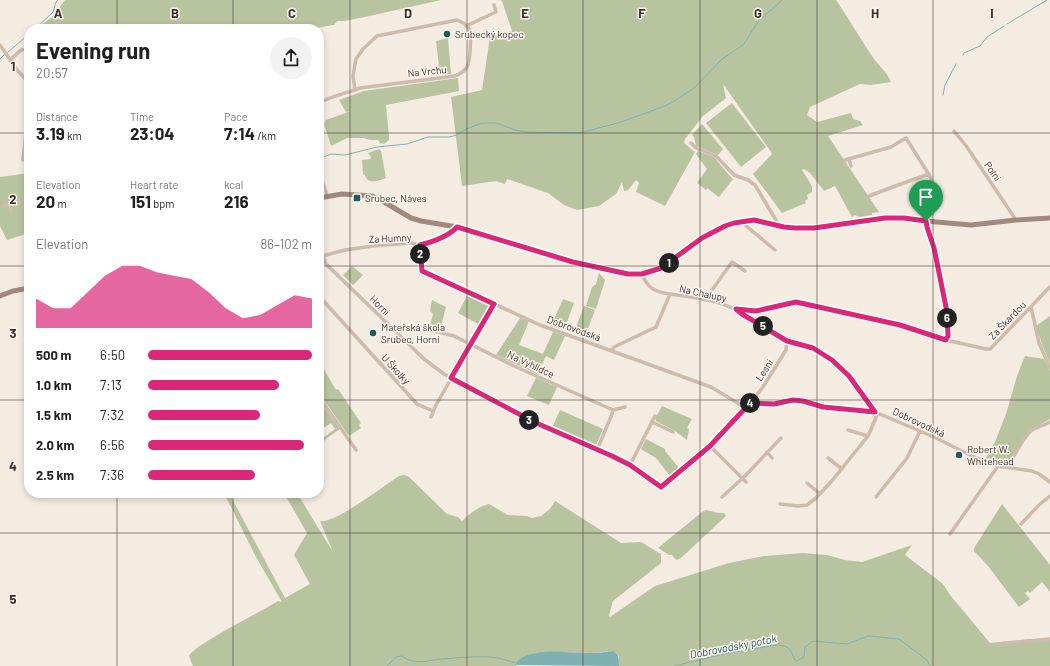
<!DOCTYPE html>
<html lang="en">
<head>
<meta charset="utf-8">
<style>
	body { margin:0; font-family:Barlow,sans-serif; background:#f2f2f2; color:#222; height:100vh; display:flex; flex-direction:column; font-size:15px; white-space:nowrap }
	* { box-sizing:border-box; margin:0 }
	p { font-size:13px; color:#767676 }
	.icon { flex:none; width:22px; height:22px; fill:none; stroke:currentColor; stroke-width:2; stroke-linecap:round; stroke-linejoin:round }
	.map { position:relative; flex:1; overflow:hidden }
	.side { position:absolute; left:24px; top:24px; width:300px; height:474px; display:flex; flex-direction:column; background:#fff; border-radius:16px; box-shadow:0 2px 6px #0003 }
	.side>* { flex:none }
	.pin { position:absolute; display:grid; place-items:center; width:34px; height:34px; color:#fff; margin:-41px -17px; border-radius:50% 50% 50% 0; rotate:-45deg; box-shadow:0 0 4px #0007 }
	.pin .icon { rotate:45deg }
	.km { position:absolute; width:20px; height:20px; margin:-10px; border-radius:50%; background:#222; color:#fff; font-size:11px; line-height:20px; text-align:center }
	.round { display:grid; place-items:center; flex:none; width:42px; height:42px; border-radius:21px; background:#f2f2f2 }
	.headline { display:flex; align-items:center; justify-content:space-between; height:68px; padding:0 12px }
	h1 { font-size:22px; font-weight:700; line-height:30px }
	.metrics { display:grid; grid-template-columns:repeat(3,1fr); gap:6px; height:68px; padding:4px 12px }
	.metrics div { display:grid; align-content:center }
	.metrics b { font-size:17px; font-weight:700 }
	.metrics small { font-size:11px; font-weight:400 }
	.metrics p { font-size:11px }
	.chart { height:112px; padding:8px 12px }
	.chart p { display:flex; justify-content:space-between }
	.chart svg { width:100%; height:72px; margin-top:4px; fill:#db2777; opacity:.7 }
	ul { padding:0 12px; list-style:none; font-size:13px }
	li { display:grid; grid-template-columns:64px 48px 1fr; align-items:center; height:30px }
	li i { height:10px; border-radius:5px; background:#db2777 }
	.map>svg:first-child { display:block }
	.green { fill:#b8c4a0 }
	.water { fill:#7fb0b2 }
	.lines { fill:none; stroke-linecap:round; stroke-linejoin:round }
	.stream { stroke:#7fb0b2; stroke-width:1 }
	.minor { stroke:#cdbbac; stroke-width:3.5 }
	.secondary { stroke:#a18a7d; stroke-width:5 }
	.route-casing { stroke:#fff; stroke-width:8 }
	.route { stroke:#db2777; stroke-width:5 }
	.grid { fill:none; stroke:#3b302b; stroke-width:1; stroke-opacity:0.55 }
	.poi-dot { fill:#1f5a5e; stroke:#fbf5ee; stroke-width:1.5 }
	.labels { text-anchor:middle; dominant-baseline:central; stroke-width:3; stroke-linejoin:round; paint-order:stroke }
	.poi-label { font-size:10px; fill:#3b302b; stroke:#fbf5ee; text-anchor:start }
	.street-label { font-size:10px; fill:#3b302b; stroke:#fbf5ee }
	.water-label { font-size:11px; font-style:italic; fill:#1f5a5e; stroke:#fbf5ee }
	.grid-label { font-size:13px; text-anchor:middle; font-weight:bold; fill:#3b302b; stroke:#fbf5ee; stroke-width:3; stroke-linejoin:round; paint-order:stroke }
</style>
</head>
<body>
<div class="map">
<svg width="1050" height="666" viewBox="0 0 1050 666">
	<rect width="100%" height="100%" fill="#f4ebe1"/>
	<path class="green" d="M 65,0 L 441,0 L 365,17 L 344,21 L 337,21 L 334,25 L 309,29 L 36,29 L 52,17 Z
		M 500,0 L 836,0 C 849,19 861,40 874,59 C 880,67 887,72 891,82 L 871,85 L 860,84 L 810,107 L 807,115 L 817,122 L 851,113 L 853,119 L 860,121 L 863,125 L 828,136 L 879,212 L 872,213 L 872,215 L 859,217 L 855,215 L 852,217 L 835,186 L 824,191 L 810,173 L 804,169 L 802,170 L 812,186 L 812,192 L 807,195 L 808,199 L 805,201 L 806,203 L 782,213 L 753,174 L 772,154 L 771,152 L 723,84 L 726,98 L 703,116 L 685,139 L 684,143 L 695,152 L 665,206 L 636,192 L 639,183 L 636,180 L 628,190 L 624,191 L 622,182 L 616,194 L 599,206 L 577,210 L 564,205 L 548,193 L 507,179 L 505,184 L 496,181 L 462,186 L 451,97 L 482,90 L 490,37 L 512,31 L 502,1 Z
		M 448,38 L 451,74 L 440,75 L 436,41 Z
		M 458,78 L 459,91 L 386,105 L 389,136 L 389,140 L 384,144 L 380,143 L 378,140 L 370,140 L 363,138 L 347,138 L 331,146 L 324,124 L 326,120 L 351,111 L 346,112 L 339,100 L 364,91 Z
		M 732,103 L 766,147 L 741,167 L 706,123 Z
		M 702,124 L 723,149 L 718,155 L 696,146 L 694,137 L 692,135 Z
		M 379,149 L 381,151 L 386,178 C 378,181 368,185 365,175 L 363,174 L 362,160 L 370,159 L 371,157 L 368,153 Z
		M 698,151 L 714,157 L 729,175 L 733,179 L 719,197 L 707,188 L 706,190 L 697,183 L 707,169 L 696,154 Z
		M 29,173 L 29,233 L 7,240 L 0,226 L 0,177 Z
		M 352,266 L 363,275 L 353,285 L 343,275 Z
		M 599,273 L 605,280 L 596,309 L 586,306 L 592,287 L 596,284 Z
		M 468,294 L 491,305 L 480,325 L 458,313 Z
		M 563,299 L 574,303 L 564,330 L 551,326 Z
		M 432,300 L 446,307 L 440,330 L 430,326 L 433,314 L 430,311 Z
		M 584,306 L 595,310 L 585,337 L 574,333 Z
		M 1050,316 L 1050,363 L 1043,347 L 1036,326 Z
		M 520,318 L 529,321 L 519,345 L 543,354 L 553,332 L 565,336 L 554,360 L 546,356 L 537,374 L 496,355 Z
		M 1025,356 L 1044,359 L 1050,371 L 1050,419 L 1034,428 L 1008,464 L 1004,465 L 986,458 L 995,442 L 1006,414 L 1017,376 Z
		M 319,361 L 336,390 L 338,389 L 361,423 L 359,425 L 361,428 L 349,436 L 319,393 Z
		M 536,378 L 557,387 L 549,405 L 527,396 Z
		M 319,401 L 340,429 L 327,438 L 319,447 L 319,441 L 335,429 L 331,423 L 319,431 Z
		M 662,406 L 692,419 L 687,428 L 689,429 L 687,440 L 675,431 L 656,421 L 656,417 Z
		M 560,410 L 603,429 L 596,445 L 594,446 L 552,428 Z
		M 646,439 L 665,449 L 665,451 L 679,468 L 670,476 L 656,458 L 641,449 Z
		M 404,475 L 409,477 L 447,514 L 458,517 L 462,521 C 470,513 478,507 489,504 L 508,515 L 527,516 L 532,518 L 541,516 L 550,509 L 555,501 L 621,543 L 641,542 L 661,554 L 661,563 L 613,601 L 609,615 L 610,617 L 655,586 L 729,563 L 764,556 L 803,553 L 827,555 L 845,560 L 862,562 L 912,545 L 905,555 L 943,584 L 950,595 L 990,643 L 1030,639 L 1050,639 L 1050,666 L 619,666 L 619,657 L 617,654 L 613,651 L 590,653 L 544,652 L 515,666 L 193,666 L 189,656 C 195,644 263,611 278,601 L 282,602 L 256,557 L 224,493 L 229,493 L 285,598 L 310,584 L 294,555 L 307,533 L 284,493 L 297,493 L 333,552 L 320,521 C 333,525 385,485 399,476 Z
		M 1002,504 L 1050,565 L 1050,592 L 1042,582 L 1030,593 L 1028,591 L 1025,593 L 1030,599 L 1019,607 L 988,566 L 974,551 L 974,548 Z
		M 706,510 L 718,513 L 724,513 L 726,516 L 681,558 L 677,560 L 674,558 L 672,555 L 669,555 L 658,548 L 702,512 Z"/>
	<path class="water" d="M 613,651 C 619,654 619,659 619,666 L 515,665 C 525,646 569,653 588,653 C 596,653 605,652 613,651 Z"/>
	<g class="lines">
		<path class="stream" d="M 1007,24 L 1047,0
			M 35,29 L 53,12 L 56,2 L 58,0
			M 8,52 L 29,34
			M 963,55 L 964,53 L 980,46 L 987,37 L 1004,26
			M 0,59 L 4,55
			M 943,95 L 945,85 L 956,64
			M 319,159 L 331,154 L 345,155 L 377,147 L 407,144 L 428,137 L 449,137 L 457,135 L 466,129 L 482,123 L 497,123 L 515,130 L 526,132 L 580,133 L 621,122 L 665,106 L 676,100 L 694,88 L 722,59 L 743,45 L 758,22 L 782,0
			M 387,666 L 396,657 L 402,656 C 413,665 427,661 441,659 C 456,658 473,656 488,657 C 497,657 506,660 515,663
			M 674,666 L 724,654 L 777,645 C 790,646 790,649 795,660 L 797,661 L 804,657 L 805,647 L 813,641 L 847,644 L 868,636 L 899,639 L 927,660 L 930,666"/>
		<path class="minor" d="M 466,26 L 496,12 L 494,5
			M 0,45 L 18,71 L 29,83
			M 10,60 L 21,50 L 29,49
			M 319,103 C 332,96 347,93 360,88 L 455,76 C 460,74 464,72 467,67 C 470,62 472,35 469,29 C 467,24 462,22 457,20 L 377,36 L 363,49 L 356,59 L 353,76 L 355,90
			M 954,131 L 967,147 L 1016,220
			M 691,143 L 696,148 L 716,156 L 734,175 L 748,180 L 755,185 L 780,227
			M 849,159 L 851,166
			M 23,160 L 26,133 L 29,128
			M 845,160 L 891,147 L 906,138 L 931,178 L 931,186 L 926,221 L 927,227 L 934,248 L 947,312 L 948,336 L 946,340
			M 319,172 L 327,195
			M 869,196 L 898,185 L 929,174
			M 10,205 L 11,211
			M 3,206 L 29,200
			M 742,222 L 745,225 L 775,250
			M 420,245 L 423,273 L 440,279 L 540,325 L 711,387 L 746,408
			M 323,256 L 326,264 L 424,359 L 444,374 L 493,402 L 534,422 L 612,456 L 630,465 L 661,487 L 710,446 L 750,403 L 763,387 L 786,350 L 787,341
			M 319,257 L 345,250 L 373,246 L 411,243 L 420,245 L 430,243 L 453,231 L 457,227
			M 642,274 C 645,281 647,285 653,289 C 659,293 669,294 677,295 C 696,298 727,301 741,314 L 787,341 L 813,348 L 832,360 L 849,376 L 874,411
			M 27,288 L 29,274
			M 319,296 L 417,404 L 433,411
			M 705,300 L 732,262 L 745,271
			M 1031,307 L 1039,343 L 1050,368
			M 736,309 L 745,309 L 756,311 L 796,302 L 900,325 L 946,340 L 986,349 L 990,349 L 993,346 L 1050,287
			M 430,330 L 454,336 L 514,366 L 613,410 L 625,407
			M 612,350 L 614,347 L 656,327 L 670,294
			M 319,397 L 356,450
			M 750,403 L 775,404 L 793,400 L 803,401 L 823,407 L 875,412 L 934,437 L 974,457 L 998,466 L 1032,471 L 1039,474 L 1050,482
			M 431,417 L 436,405 L 494,304
			M 652,422 L 673,432
			M 848,430 L 868,436
			M 710,446 L 746,482
			M 597,450 L 612,414 L 613,410
			M 767,452 L 772,458
			M 828,458 L 842,469
			M 630,465 L 655,416
			M 1007,467 C 1014,458 1023,436 1032,430 C 1038,427 1044,425 1050,422
			M 807,483 L 820,494
			M 722,497 L 745,476 L 781,438
			M 876,497 L 907,458 L 920,431
			M 780,504 L 798,506 L 807,505 L 816,498 L 831,482 L 868,436 L 878,413
			M 1021,524 L 1039,505 L 1050,496
			M 950,534 L 998,466
			M 998,644 L 1050,639"/>
		<path class="secondary" d="M 319,198 L 342,194 L 372,196 L 384,202 L 411,218 L 421,221 L 457,227 L 573,262 L 628,274 L 642,274 L 661,268 L 708,234 L 734,223 L 754,220 L 780,227 L 795,228 L 814,228 L 891,218 L 971,225 L 1016,220 L 1050,218
			M 0,296 L 13,291 L 29,288"/>
	</g>
	<g class="lines">
		<defs>
			<path id="route" d="M 885,218 L 904,218 L 926,221 L 927,227 L 934,248 L 947,312 L 948,336 L 946,340 L 900,325 L 796,302 L 756,311 L 736,309 L 742,314 L 787,341 L 813,348 L 832,360 L 849,376 L 875,412 L 823,407 L 803,401 L 793,400 L 774,404 L 750,403 L 710,446 L 661,487 L 630,465 L 612,456 L 534,422 L 451,378 L 494,304 L 422,271 L 420,245 C 432,242 448,237 457,227 L 573,262 L 628,274 L 642,274 L 661,268 L 702,238 L 725,226 L 734,223 L 754,220 L 784,227 L 795,228 L 814,228 Z"/>
		</defs>
		<use href="#route" class="route-casing"/>
		<use href="#route" class="route"/>
	</g>
	<path class="grid" d="M 117,0 L 117,29M 233,0 L 233,29M 350,0 L 350,666M 467,0 L 467,666M 583,0 L 583,666M 700,0 L 700,666M 817,0 L 817,666M 933,0 L 933,666M 0,133 L 29,133M 319,133 L 1050,133M 0,266 L 29,266M 319,266 L 1050,266M 0,400 L 29,400M 319,400 L 1050,400M 117,493 L 117,666M 233,493 L 233,666M 0,533 L 1050,533"/>
	<g class="poi-dot">
		<circle cx="447" cy="34" r="4"/>
		<rect x="353" y="194" width="8" height="8" rx="2"/>
		<circle cx="373" cy="333" r="4"/>
		<circle cx="959" cy="455" r="4"/>
	</g>
	<g class="labels">
		<g class="poi-label">
			<text x="455" y="34">Srubecký kopec</text>
			<text x="365" y="198">Srubec, Náves</text>
			<text x="381" y="327">Mateřská škola<tspan x="381" dy="12">Srubec, Horní</tspan></text>
			<text x="967" y="449">Robert W.<tspan x="967" dy="12">Whitehead</tspan></text>
		</g>
		<g class="street-label">
			<text transform="translate(427 71) rotate(-6)">Na Vrchu</text>
			<text transform="translate(993 171) rotate(55)">Polní</text>
			<text transform="translate(390 238) rotate(-3)">Za Humny</text>
			<text transform="translate(703 293) rotate(12)">Na Chalupy</text>
			<text transform="translate(380 305) rotate(44)">Horní</text>
			<text transform="translate(1007 320) rotate(-46)">Za Škardou</text>
			<text transform="translate(574 328) rotate(20)">Dobrovodská</text>
			<text transform="translate(531 364) rotate(25)">Na Vyhlídce</text>
			<text transform="translate(396 369) rotate(48)">U Školky</text>
			<text transform="translate(764 370) rotate(-57)">Lesní</text>
			<text transform="translate(919 422) rotate(25)">Dobrovodská</text>
		</g>
		<g class="water-label">
			<text transform="translate(733 646) rotate(-11)">Dobrovodský potok</text>
		</g>
	</g>
	<g class="grid-label">
		<text x="58" y="18">A</text>
		<text x="175" y="18">B</text>
		<text x="292" y="18">C</text>
		<text x="408" y="18">D</text>
		<text x="525" y="18">E</text>
		<text x="642" y="18">F</text>
		<text x="758" y="18">G</text>
		<text x="875" y="18">H</text>
		<text x="992" y="18">I</text>
		<text x="13" y="71">1</text>
		<text x="13" y="204">2</text>
		<text x="13" y="338">3</text>
		<text x="13" y="471">4</text>
		<text x="13" y="604">5</text>
	</g>
</svg>
<div class="pin" style="left:926px;top:221px;background:#1e9e55"><svg class="icon" aria-label="arrive" viewBox="0 0 24 24"><path d="M6 21V4h12l-3 4 3 4H6"/></svg></div>
<b class="km" style="left:669px;top:263px">1</b>
<b class="km" style="left:420px;top:254px">2</b>
<b class="km" style="left:529px;top:420px">3</b>
<b class="km" style="left:750px;top:403px">4</b>
<b class="km" style="left:763px;top:326px">5</b>
<b class="km" style="left:947px;top:318px">6</b>
<section class="side">
<div class="headline"><div><h1>Evening run</h1><p>20:57</p></div><a class="round"><svg class="icon" aria-label="share" viewBox="0 0 24 24"><path d="M12 15V3M7 8l5-5 5 5M5 13v7h14v-7"/></svg></a></div>
<div class="metrics">
<div><p>Distance</p><b>3.19<small> km</small></b></div>
<div><p>Time</p><b>23:04</b></div>
<div><p>Pace</p><b>7:14<small> /km</small></b></div>
</div>
<div class="metrics">
<div><p>Elevation</p><b>20<small> m</small></b></div>
<div><p>Heart rate</p><b>151<small> bpm</small></b></div>
<div><p>kcal</p><b>216</b></div>
</div>
<div class="chart"><p><span>Elevation</span>86–102 m</p>
<svg viewBox="0 0 160 44" preserveAspectRatio="none"><path d="M0 44V26L10 32L20 32L30 22L40 12L50 6L60 6L70 10L80 12L90 14L100 22L110 32L120 38L130 36L140 30L150 24L160 26V44z"/></svg>
</div>
<ul>
<li><b>500 m</b>6:50<i style="width:100%"></i></li>
<li><b>1.0 km</b>7:13<i style="width:80%"></i></li>
<li><b>1.5 km</b>7:32<i style="width:68%"></i></li>
<li><b>2.0 km</b>6:56<i style="width:95%"></i></li>
<li><b>2.5 km</b>7:36<i style="width:65%"></i></li>
</ul>
</section>
</div>
</body>
</html>
